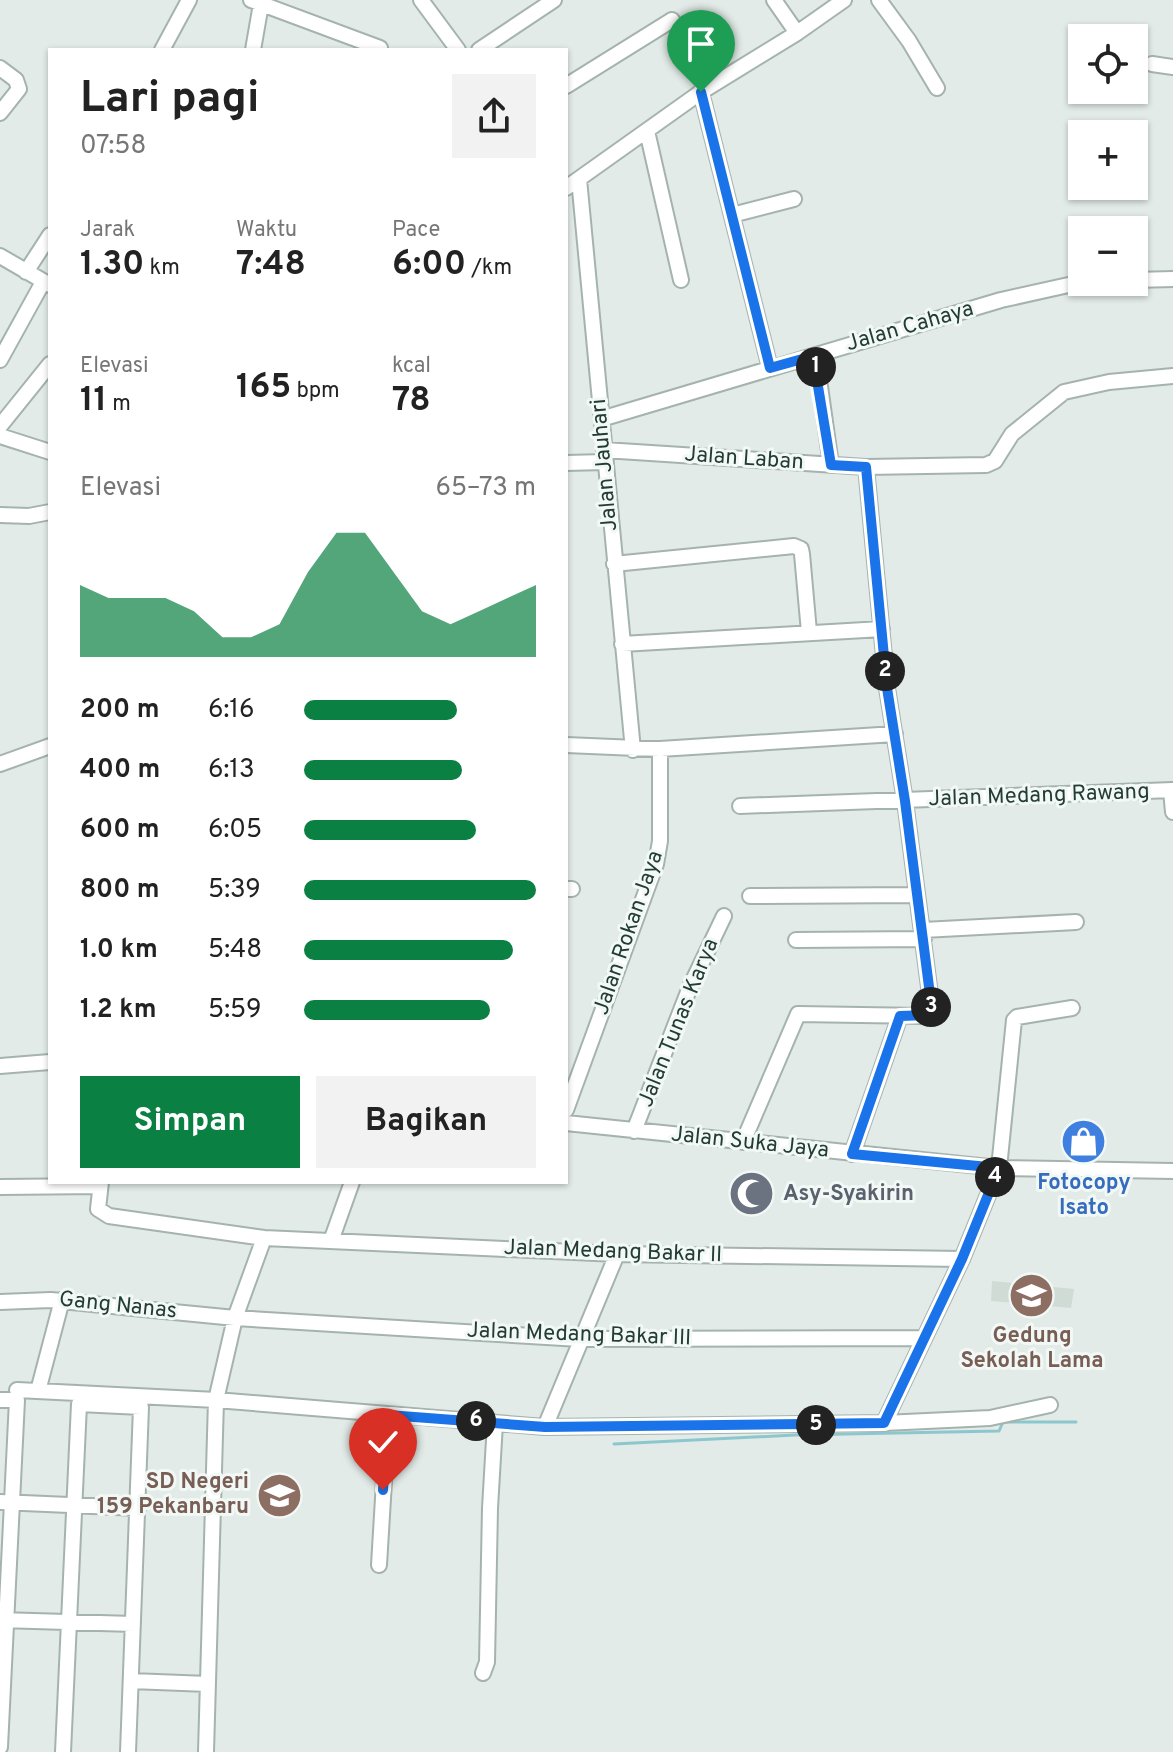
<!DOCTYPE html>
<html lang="id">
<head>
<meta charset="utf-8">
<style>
	body { margin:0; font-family:Overpass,sans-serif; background:#f2f2f2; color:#222; height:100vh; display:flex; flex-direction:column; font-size:30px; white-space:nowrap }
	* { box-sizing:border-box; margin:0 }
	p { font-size:26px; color:#767676 }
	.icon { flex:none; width:44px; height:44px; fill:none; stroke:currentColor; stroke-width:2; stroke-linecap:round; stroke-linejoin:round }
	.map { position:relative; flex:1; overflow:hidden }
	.details { position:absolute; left:48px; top:48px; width:520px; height:1136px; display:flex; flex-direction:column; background:#fff; border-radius:0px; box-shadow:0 2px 6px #0004 }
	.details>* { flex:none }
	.tools { position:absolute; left:1068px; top:24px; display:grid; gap:16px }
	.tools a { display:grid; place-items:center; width:80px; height:80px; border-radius:0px; background:#fff; box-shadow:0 2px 6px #0004; font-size:40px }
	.pin { position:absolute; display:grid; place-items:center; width:68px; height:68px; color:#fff; margin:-82px -34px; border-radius:50% 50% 50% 0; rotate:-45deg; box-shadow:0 0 8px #0007 }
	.pin .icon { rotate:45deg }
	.km { position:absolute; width:40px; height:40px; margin:-20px; border-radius:50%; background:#222; color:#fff; font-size:22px; line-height:40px; text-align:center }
	.round { display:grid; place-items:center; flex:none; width:84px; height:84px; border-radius:0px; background:#f2f2f2 }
	.summary { display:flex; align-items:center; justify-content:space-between; height:136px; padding:0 32px }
	h1 { font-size:44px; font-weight:700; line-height:60px }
	.metrics { display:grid; grid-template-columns:repeat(3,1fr); gap:12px; height:136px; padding:8px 32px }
	.metrics div { display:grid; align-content:center }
	.metrics b { font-size:34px; font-weight:700 }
	.metrics small { font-size:22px; font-weight:400 }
	.metrics p { font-size:22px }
	.chart { height:224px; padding:16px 32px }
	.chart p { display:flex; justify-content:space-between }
	.chart svg { width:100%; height:144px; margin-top:8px; fill:#0b8043; opacity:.7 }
	.button { display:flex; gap:16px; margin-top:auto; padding:16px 32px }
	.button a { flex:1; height:92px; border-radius:0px; background:#0b8043; color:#fff; font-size:32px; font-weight:700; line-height:92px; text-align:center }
	.button a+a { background:#f2f2f2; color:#222 }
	ul { padding:0 32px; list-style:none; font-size:26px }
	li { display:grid; grid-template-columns:128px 96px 1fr; align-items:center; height:60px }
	li i { height:20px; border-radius:10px; background:#0b8043 }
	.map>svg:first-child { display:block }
	.built { fill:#d0dbd6 }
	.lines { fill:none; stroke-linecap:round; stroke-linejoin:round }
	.stream { stroke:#8cc7ce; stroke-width:3 }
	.street-casing { stroke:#a5b3ae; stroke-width:18 }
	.street { stroke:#fff; stroke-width:14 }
	.route-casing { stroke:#fff; stroke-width:16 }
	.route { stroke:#1a73e8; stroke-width:10 }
	.labels { text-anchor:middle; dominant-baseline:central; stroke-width:6; stroke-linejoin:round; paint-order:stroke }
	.street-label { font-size:22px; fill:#233c34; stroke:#f2f8f5 }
	.shop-label { font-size:22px; font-weight:bold; fill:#366cbe; stroke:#f2f8f5 }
	.worship-label { font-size:22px; font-weight:bold; fill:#5b616d; stroke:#f2f8f5; text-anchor:start }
	.education-label { font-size:22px; font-weight:bold; fill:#785e54; stroke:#f2f8f5 }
</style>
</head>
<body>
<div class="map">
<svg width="1173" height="1752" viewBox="0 0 1173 1752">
	<rect width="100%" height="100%" fill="#e2ebe7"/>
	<path class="built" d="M 992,1281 L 1074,1289 L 1071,1308 L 991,1301 Z"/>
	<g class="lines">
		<path class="stream" d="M 614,1444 L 795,1435 L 999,1431 L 1003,1422 L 1076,1422"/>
		<defs>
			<path id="street" d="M 251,0 L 380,48
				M 421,0 L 458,50
				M 774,0 L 797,33
				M 879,0 L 909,41 L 937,88
				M 162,50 L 189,0
				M 253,50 L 261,4
				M 479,50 L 554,0
				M 1152,64 L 1173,67
				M 0,68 L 16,80 L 19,89 L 0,113
				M 566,86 L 672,20
				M 701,92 L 770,368
				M 647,131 L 681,280
				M 579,179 L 633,750
				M 566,188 L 701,92 L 797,33 L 844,0
				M 732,215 L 794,199
				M 0,256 L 50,285
				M 26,272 L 50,235
				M 1134,280 L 1173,279
				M 813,356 L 819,379 L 831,465
				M 0,360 L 43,282
				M 601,419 L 1001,300 L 1082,282
				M 0,426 L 50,364
				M 0,436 L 50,452
				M 604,450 L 866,467 L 986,465 L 995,461 L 1012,434 L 1064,392 L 1109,382 L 1173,376
				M 566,463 L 605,462
				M 0,515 L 29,516 L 50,512
				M 614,564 L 794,546 L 801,549 L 802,554 L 809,632
				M 622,644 L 882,629
				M 566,745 L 660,749 L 895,734
				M 0,764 L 50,746
				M 1171,790 L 1173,812
				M 740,806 L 1173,790
				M 566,889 L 572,889
				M 750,896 L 917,895
				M 923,930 L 1076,922
				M 796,940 L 924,939
				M 0,1066 L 50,1062
				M 566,1110 L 656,864 L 660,841 L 660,749
				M 566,1123 L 999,1168 L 1173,1171
				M 634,1131 L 690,987 L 724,916
				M 743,1142 L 798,1014 L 924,1016 L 929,1015 L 932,1010 L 905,801 L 887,688 L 866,467
				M 852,1154 L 900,1016
				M 101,1182 L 98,1209 L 109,1216 L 264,1238 L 617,1254 L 962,1259
				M 0,1187 L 100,1186
				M 331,1241 L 352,1182
				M 0,1302 L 51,1300 L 235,1318 L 580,1339 L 923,1338
				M 17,1390 L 216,1400 L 545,1427 L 884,1423 L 990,1418 L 1050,1405
				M 38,1391 L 62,1300
				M 0,1400 L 17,1400 L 0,1747
				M 884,1423 L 962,1259 L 999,1168 L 1014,1020 L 1017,1017 L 1072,1008
				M 545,1427 L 617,1254
				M 0,1502 L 138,1508
				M 379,1565 L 388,1415
				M 0,1620 L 133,1624
				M 483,1673 L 487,1662 L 490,1508 L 495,1423
				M 131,1681 L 208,1684
				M 63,1752 L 79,1404 L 141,1407 L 128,1752
				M 206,1752 L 216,1400 L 235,1318 L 264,1238"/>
		</defs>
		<use href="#street" class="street-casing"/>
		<use href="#street" class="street"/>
	</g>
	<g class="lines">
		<defs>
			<path id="route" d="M 383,1490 L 388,1415 L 545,1427 L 884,1423 L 962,1259 L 999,1168 L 852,1154 L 900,1016 L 929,1015 L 932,1010 L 905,801 L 887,688 L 866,467 L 831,465 L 813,356 L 770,368 L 701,92"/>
		</defs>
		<use href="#route" class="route-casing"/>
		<use href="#route" class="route"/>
	</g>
	<defs>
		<symbol id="shop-disc" viewBox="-11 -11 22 22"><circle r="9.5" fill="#3f7fe0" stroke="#f2f8f5"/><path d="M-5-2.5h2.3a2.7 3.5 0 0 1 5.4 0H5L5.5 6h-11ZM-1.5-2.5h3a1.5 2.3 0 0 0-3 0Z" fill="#fff"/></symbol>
		<symbol id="mosque-disc" viewBox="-11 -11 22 22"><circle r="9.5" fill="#6b7280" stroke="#f2f8f5"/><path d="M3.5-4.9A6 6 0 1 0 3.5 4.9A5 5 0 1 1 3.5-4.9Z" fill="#fff"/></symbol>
		<symbol id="school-disc" viewBox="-11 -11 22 22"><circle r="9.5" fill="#8d6e63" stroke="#f2f8f5"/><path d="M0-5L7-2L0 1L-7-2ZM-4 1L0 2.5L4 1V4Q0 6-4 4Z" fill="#fff"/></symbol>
	</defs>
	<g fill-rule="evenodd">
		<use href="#shop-disc" x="1058" y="1116" width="51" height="51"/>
		<use href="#mosque-disc" x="726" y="1168" width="51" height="51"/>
		<use href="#school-disc" x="1006" y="1270" width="51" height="51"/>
		<use href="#school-disc" x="254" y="1470" width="51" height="51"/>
	</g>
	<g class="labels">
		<g class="street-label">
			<text transform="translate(910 327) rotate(-16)">Jalan Cahaya</text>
			<text transform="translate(744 459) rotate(4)">Jalan Laban</text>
			<text transform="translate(605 465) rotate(-95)">Jalan Jauhari</text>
			<text transform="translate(1039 796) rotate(-2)">Jalan Medang Rawang</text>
			<text transform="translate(629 933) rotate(-71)">Jalan Rokan Jaya</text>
			<text transform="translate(679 1023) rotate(-68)">Jalan Tunas Karya</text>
			<text transform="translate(750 1143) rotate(6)">Jalan Suka Jaya</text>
			<text transform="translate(613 1252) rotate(2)">Jalan Medang Bakar II</text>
			<text transform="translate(118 1306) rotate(6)">Gang Nanas</text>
			<text transform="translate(579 1335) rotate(2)">Jalan Medang Bakar III</text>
		</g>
		<g class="shop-label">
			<text x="1084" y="1183">Fotocopy<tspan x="1084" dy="25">Isato</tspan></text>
		</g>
		<g class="worship-label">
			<text x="783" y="1194">Asy-Syakirin</text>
		</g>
		<g class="education-label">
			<text x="1032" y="1336">Gedung<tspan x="1032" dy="25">Sekolah Lama</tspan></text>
			<text x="249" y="1482" text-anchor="end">SD Negeri<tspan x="249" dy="25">159 Pekanbaru</tspan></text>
		</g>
	</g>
</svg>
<div class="tools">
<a><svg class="icon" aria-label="locate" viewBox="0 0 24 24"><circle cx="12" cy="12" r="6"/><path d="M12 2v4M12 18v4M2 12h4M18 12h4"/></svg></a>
<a>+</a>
<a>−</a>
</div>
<div class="pin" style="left:701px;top:92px;background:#1e9e55"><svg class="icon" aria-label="arrive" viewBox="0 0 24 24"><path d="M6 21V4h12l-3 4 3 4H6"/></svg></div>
<div class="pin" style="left:383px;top:1490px;background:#d93025"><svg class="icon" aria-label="check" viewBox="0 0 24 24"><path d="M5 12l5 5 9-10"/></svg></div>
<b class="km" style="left:816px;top:367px">1</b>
<b class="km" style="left:885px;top:671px">2</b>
<b class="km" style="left:931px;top:1007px">3</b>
<b class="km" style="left:995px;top:1177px">4</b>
<b class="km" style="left:816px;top:1425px">5</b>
<b class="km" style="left:476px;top:1421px">6</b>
<section class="details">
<div class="summary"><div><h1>Lari pagi</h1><p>07:58</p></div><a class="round"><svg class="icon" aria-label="share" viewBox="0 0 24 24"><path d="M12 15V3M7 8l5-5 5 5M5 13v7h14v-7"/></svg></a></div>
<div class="metrics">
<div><p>Jarak</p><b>1.30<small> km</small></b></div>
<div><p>Waktu</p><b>7:48</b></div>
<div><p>Pace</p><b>6:00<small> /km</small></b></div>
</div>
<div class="metrics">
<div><p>Elevasi</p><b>11<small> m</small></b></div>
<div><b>165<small> bpm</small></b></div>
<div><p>kcal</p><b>78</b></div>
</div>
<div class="chart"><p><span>Elevasi</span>65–73 m</p>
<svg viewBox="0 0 160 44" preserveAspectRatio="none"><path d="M0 44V22L10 26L20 26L30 26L40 30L50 38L60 38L70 34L80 18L90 6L100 6L110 18L120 30L130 34L140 30L150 26L160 22V44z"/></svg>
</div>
<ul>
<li><b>200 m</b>6:16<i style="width:66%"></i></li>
<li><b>400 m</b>6:13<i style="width:68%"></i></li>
<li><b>600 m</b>6:05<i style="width:74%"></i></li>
<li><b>800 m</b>5:39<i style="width:100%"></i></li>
<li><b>1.0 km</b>5:48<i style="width:90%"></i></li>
<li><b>1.2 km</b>5:59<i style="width:80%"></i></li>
</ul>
<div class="button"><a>Simpan</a><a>Bagikan</a></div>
</section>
</div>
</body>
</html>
